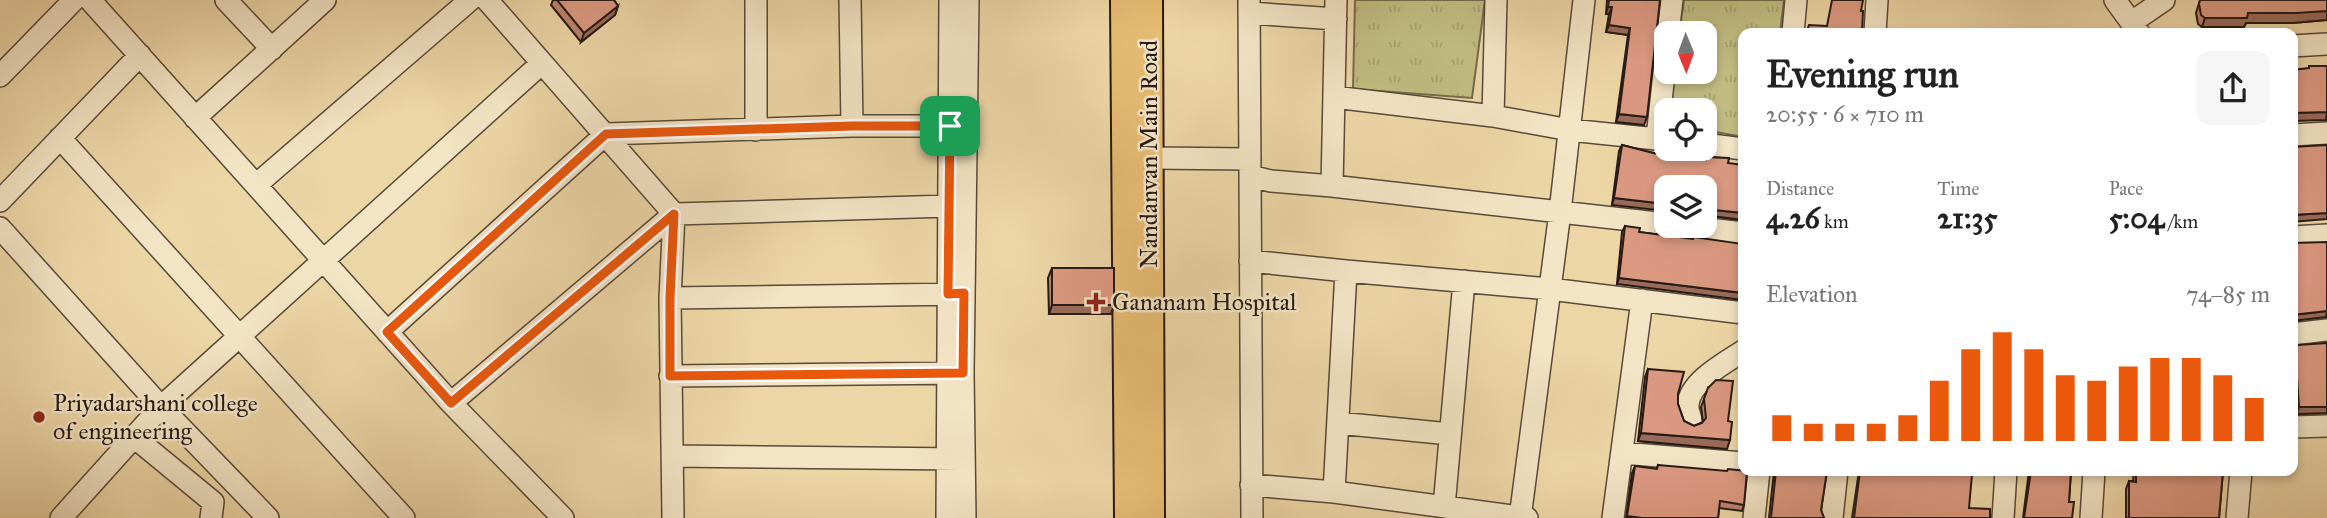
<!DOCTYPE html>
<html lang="en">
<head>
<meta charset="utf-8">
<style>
	body { margin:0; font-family:"IM FELL Great Primer",serif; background:#f6f6f6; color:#222; height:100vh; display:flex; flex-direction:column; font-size:26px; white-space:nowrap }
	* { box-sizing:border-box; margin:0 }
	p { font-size:23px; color:#767676 }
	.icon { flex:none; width:38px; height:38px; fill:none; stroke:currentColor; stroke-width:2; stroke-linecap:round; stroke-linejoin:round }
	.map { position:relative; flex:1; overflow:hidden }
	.details { position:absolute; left:1738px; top:28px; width:560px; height:448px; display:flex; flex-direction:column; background:#fff; border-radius:14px; box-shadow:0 4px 10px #0003 }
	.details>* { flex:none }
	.needle { width:46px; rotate:179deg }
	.tools { position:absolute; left:1654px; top:21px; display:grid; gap:14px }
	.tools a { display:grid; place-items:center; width:63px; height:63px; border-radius:14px; background:#fff; box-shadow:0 4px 10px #0003; font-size:35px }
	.pin { position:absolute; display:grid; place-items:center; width:60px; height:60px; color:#fff; margin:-30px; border-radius:14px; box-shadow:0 4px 10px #0006 }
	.round { display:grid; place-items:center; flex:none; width:74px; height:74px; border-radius:14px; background:#f6f6f6 }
	.summary { display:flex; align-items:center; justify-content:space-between; height:119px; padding:0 28px }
	h1 { font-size:38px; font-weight:700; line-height:52px }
	.stats { display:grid; grid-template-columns:repeat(3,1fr); gap:10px; height:119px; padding:7px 28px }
	.stats div { display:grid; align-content:center }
	.stats b { font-size:30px; font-weight:700 }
	.stats small { font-size:19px; font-weight:400 }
	.stats p { font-size:19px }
	.chart { height:196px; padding:14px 28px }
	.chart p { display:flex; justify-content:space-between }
	.chart svg { width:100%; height:126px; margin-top:7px; stroke:#ea580c; stroke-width:6 }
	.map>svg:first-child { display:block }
	.park { fill:url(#park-tufts); stroke:#746b4b; stroke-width:2 }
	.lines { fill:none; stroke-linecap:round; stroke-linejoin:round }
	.minor-casing { stroke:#584939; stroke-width:24 }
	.major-casing { stroke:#271a15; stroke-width:30 }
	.minor { stroke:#f3e4c5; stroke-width:21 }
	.major { stroke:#e6bb73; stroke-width:26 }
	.wall { fill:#bc846f; stroke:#271a15; stroke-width:2 }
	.shaded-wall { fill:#996b5a; stroke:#271a15; stroke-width:2 }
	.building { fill:#db9981; stroke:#271a15; stroke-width:2 }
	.route-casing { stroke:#fff; stroke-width:14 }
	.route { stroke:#ea580c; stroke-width:9 }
	.poi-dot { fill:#8f2418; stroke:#f3e4c5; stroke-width:2.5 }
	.labels { text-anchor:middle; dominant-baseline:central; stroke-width:5; stroke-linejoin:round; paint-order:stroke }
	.street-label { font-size:24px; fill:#271a15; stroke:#f3e4c5 }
	.poi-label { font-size:24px; fill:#271a15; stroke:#f3e4c5; text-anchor:start }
</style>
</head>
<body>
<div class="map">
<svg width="2327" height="518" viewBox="0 0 2327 518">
	<defs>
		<pattern id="park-tufts" width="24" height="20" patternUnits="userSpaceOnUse" patternTransform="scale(1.75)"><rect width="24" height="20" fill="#c0bc81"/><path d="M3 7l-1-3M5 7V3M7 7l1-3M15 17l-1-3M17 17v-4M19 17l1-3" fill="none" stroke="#a5a16f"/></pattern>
	</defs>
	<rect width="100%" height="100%" fill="#edd6a6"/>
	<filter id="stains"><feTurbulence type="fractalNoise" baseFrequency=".00286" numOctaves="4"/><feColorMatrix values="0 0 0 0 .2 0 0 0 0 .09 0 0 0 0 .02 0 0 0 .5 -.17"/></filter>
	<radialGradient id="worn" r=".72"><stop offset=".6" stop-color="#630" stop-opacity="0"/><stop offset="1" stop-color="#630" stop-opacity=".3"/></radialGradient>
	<path class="park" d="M 1355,0 L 1485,0 L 1472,98 L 1353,89 Z
		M 1684,0 L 1784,0 L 1780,33 L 1743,33 L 1743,137 L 1705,130 L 1704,110 L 1668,110 L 1674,72 L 1704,72 L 1704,33 L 1679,33 Z"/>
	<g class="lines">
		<defs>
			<path id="minor" d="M 90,0 L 451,403 L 563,518
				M 226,0 L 272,49
				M 756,0 L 756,130
				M 850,0 L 852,126
				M 1249,0 L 1252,518
				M 1336,0 L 1332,186 L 1666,224
				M 2115,0 L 2139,33
				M 1249,13 L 1336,19
				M 2132,22 L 2164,0
				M 1668,33 L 1672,0
				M 1793,33 L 1796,0
				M 1875,33 L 1877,0
				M 2292,46 L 2327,44
				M 0,76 L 74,0
				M 1334,97 L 1493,116 L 1570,130 L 1666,140
				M 1493,116 L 1496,0
				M 195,118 L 325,0
				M 2292,135 L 2327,133
				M 60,138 L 404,518
				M 1657,138 L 1666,55
				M 1704,144 L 1743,149
				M 1150,158 L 1250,159
				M 1250,176 L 1271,181 L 1332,186
				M 256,185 L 470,0
				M 0,201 L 140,55
				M 1682,226 L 1743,233
				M 0,228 L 161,407 L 268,518
				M 2292,237 L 2327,235
				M 1250,261 L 1346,271
				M 670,298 L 962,294
				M 387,332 L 606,134 L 852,126 L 950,126
				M 2292,334 L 2327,330
				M 670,376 L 961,373
				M 451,403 L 674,214 L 487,0
				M 1691,421 C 1691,416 1687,411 1688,405 C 1689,382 1726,362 1743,351
				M 1338,423 L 1450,434
				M 2292,427 L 2327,426
				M 134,437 L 213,502 L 211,518
				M 1622,453 L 1743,463
				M 673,456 L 961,459
				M 1251,485 L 1334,492
				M 1444,507 L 1464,281
				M 61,518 L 161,407 L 542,63
				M 673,518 L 670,298 L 674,214 L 949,206
				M 947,518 L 950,0
				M 965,518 L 963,373 L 968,0
				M 1520,518 L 1560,212 L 1584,0
				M 1527,518 L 1334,492 L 1346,271 L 1550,289 L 1743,313
				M 1613,518 L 1642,300
				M 1754,518 L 1759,471
				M 1832,518 L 1837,471
				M 2003,518 L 2006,471
				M 2091,518 L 2094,471
				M 2237,518 L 2241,471"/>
			<path id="major" d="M 1124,0 L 1128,518
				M 1149,0 L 1151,518"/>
		</defs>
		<use href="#minor" class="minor-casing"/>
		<use href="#major" class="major-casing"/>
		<use href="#minor" class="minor"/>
		<use href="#major" class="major"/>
	</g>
	<path class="wall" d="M 553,0 L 614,0 L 618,6 L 615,15 L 581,42 L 551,5 Z
		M 1607,0 L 1660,0 L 1644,125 L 1616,122 L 1628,35 L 1606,32 L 1609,14 L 1606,14 Z
		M 2200,0 L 2327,0 L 2327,20 L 2292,23 L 2246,23 L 2244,27 L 2202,27 L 2198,24 L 2196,13 Z
		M 1622,145 L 1665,156 L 1705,160 L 1706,157 L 1728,163 L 1743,220 L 1704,215 L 1704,187 L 1612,205 L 1619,151 Z
		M 1625,226 L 1639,232 L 1693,239 L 1617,284 L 1622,232 Z
		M 1052,268 L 1114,305 L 1111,314 L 1049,314 L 1048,278 Z
		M 2327,343 L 2327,413 L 2297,414 L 2293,353 L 2295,347 Z
		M 1648,369 L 1678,394 L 1678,404 L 1684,421 L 1694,426 L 1703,422 L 1701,407 L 1708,388 L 1728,421 L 1727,449 L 1638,441 L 1645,377 Z
		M 1658,465 L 1744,505 L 1742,511 L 1719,508 L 1718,518 L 1626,518 L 1632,473 L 1635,466 L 1657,469 Z
		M 1774,471 L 1827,471 L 1821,510 L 1824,518 L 1769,518 Z
		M 1859,471 L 1962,471 L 1969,508 L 1990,518 L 1852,518 Z
		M 2029,471 L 2071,471 L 2069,502 L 2072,518 L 2023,518 Z
		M 2134,471 L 2223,471 L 2219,518 L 2126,518 L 2126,489 L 2129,481 L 2133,481 Z"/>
	<path class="shaded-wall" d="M 618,6 L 615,15 L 581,42 L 584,33 Z
		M 1608,7 L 1612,7 L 1609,14 L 1606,14 Z
		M 2327,11 L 2327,20 L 2292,23 L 2246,23 L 2244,27 L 2202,27 L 2205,18 L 2248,13 Z
		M 1609,25 L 1630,28 L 1628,35 L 1606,32 Z
		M 2327,112 L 2326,120 L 2292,121 L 2292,113 Z
		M 1619,114 L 1647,117 L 1644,125 L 1616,122 Z
		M 1614,198 L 1666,204 L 1666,211 L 1612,205 Z
		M 1704,209 L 1743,213 L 1743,220 L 1704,215 Z
		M 2327,213 L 2327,219 L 2292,222 L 2292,215 Z
		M 1619,278 L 1743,293 L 1743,300 L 1617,284 Z
		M 1052,305 L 1114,305 L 1111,314 L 1049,314 Z
		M 2327,311 L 2326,317 L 2292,321 L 2293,315 Z
		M 2299,407 L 2327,407 L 2327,413 L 2297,414 Z
		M 1641,433 L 1730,440 L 1727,449 L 1638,441 Z"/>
	<path class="building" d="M 557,0 L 614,0 L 618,6 L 584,33 Z
		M 1609,0 L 1660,0 L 1647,117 L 1619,114 L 1630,28 L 1609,25 L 1612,7 L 1608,7 Z
		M 1832,0 L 1863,0 L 1861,11 L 1863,11 L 1862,33 L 1806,33 L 1809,25 L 1827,26 Z
		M 2200,0 L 2327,0 L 2327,11 L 2296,13 L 2248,13 L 2247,18 L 2205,18 L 2201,15 L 2199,4 Z
		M 2309,66 L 2327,66 L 2327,112 L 2292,113 L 2292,70 L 2309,68 Z
		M 1622,145 L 1665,156 L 1665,154 L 1706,160 L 1706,157 L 1729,158 L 1728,163 L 1743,165 L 1743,213 L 1704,209 L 1704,187 L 1666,187 L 1666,204 L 1614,198 Z
		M 2327,145 L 2327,213 L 2292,215 L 2292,147 Z
		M 1625,226 L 1640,228 L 1639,232 L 1693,239 L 1694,237 L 1743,244 L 1743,293 L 1619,278 Z
		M 2327,242 L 2327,311 L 2292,315 L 2292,243 Z
		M 1052,268 L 1114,268 L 1114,305 L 1052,305 Z
		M 2327,343 L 2327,407 L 2299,407 L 2295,347 L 2298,345 Z
		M 1648,369 L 1684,372 L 1678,394 L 1678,404 L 1684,421 L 1694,426 L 1702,423 L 1706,418 L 1704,399 L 1708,388 L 1716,380 L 1733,381 L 1728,421 L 1732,422 L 1730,440 L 1641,433 Z
		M 1658,465 L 1727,471 L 1728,469 L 1747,471 L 1744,505 L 1720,501 L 1718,518 L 1642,518 L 1627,516 L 1635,466 L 1657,469 Z
		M 1776,471 L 1827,471 L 1821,510 L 1824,518 L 1771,518 Z
		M 1860,471 L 1962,471 L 1972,474 L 1969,508 L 1990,509 L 1990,518 L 1854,518 Z
		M 2031,471 L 2071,471 L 2069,502 L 2074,502 L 2072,518 L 2024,518 Z
		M 2136,471 L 2223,471 L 2219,518 L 2129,518 L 2129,481 L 2136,482 Z"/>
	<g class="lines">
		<defs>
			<path id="route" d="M 852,126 L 950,126 L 948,294 L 964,293 L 963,373 L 670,376 L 670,298 L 674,214 L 451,403 L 387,332 L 606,134 Z"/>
		</defs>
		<use href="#route" class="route-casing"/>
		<use href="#route" class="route"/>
	</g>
	<g class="poi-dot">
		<path d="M1092.5 291.5h7v7h7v7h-7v7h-7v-7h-7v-7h7z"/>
		<circle cx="39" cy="417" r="7"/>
	</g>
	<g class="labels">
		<g class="street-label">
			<text transform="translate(1149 154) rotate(-90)">Nandanvan Main Road</text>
		</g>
		<g class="poi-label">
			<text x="1112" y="302">Gananam Hospital</text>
			<text x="53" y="403">Priyadarshani college<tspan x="53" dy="28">of engineering</tspan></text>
		</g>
	</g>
	<rect width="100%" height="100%" filter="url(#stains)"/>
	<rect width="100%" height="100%" fill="url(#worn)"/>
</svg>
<div class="tools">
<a><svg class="needle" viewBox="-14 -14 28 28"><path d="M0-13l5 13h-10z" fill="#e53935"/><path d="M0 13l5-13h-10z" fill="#767676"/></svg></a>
<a><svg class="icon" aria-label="locate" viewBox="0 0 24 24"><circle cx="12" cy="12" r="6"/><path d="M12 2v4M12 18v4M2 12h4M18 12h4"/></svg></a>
<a><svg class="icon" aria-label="layers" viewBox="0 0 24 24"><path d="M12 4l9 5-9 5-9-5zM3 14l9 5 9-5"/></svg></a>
</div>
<div class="pin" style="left:950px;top:126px;background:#1e9e55"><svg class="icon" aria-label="arrive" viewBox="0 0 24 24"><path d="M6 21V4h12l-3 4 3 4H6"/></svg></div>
<section class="details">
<div class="summary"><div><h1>Evening run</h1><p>20:55 · 6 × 710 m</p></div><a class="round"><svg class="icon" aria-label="share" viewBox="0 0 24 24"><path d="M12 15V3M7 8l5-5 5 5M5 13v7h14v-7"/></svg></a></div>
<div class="stats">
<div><p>Distance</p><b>4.26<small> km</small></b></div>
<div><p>Time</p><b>21:35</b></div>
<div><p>Pace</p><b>5:04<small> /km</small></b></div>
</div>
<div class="chart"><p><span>Elevation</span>74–85 m</p>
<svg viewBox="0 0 160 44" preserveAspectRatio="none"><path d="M5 44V35M15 44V38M25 44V38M35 44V38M45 44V35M55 44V23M65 44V12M75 44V6M85 44V12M95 44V21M105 44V23M115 44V18M125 44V15M135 44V15M145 44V21M155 44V29"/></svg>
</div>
</section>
</div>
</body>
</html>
